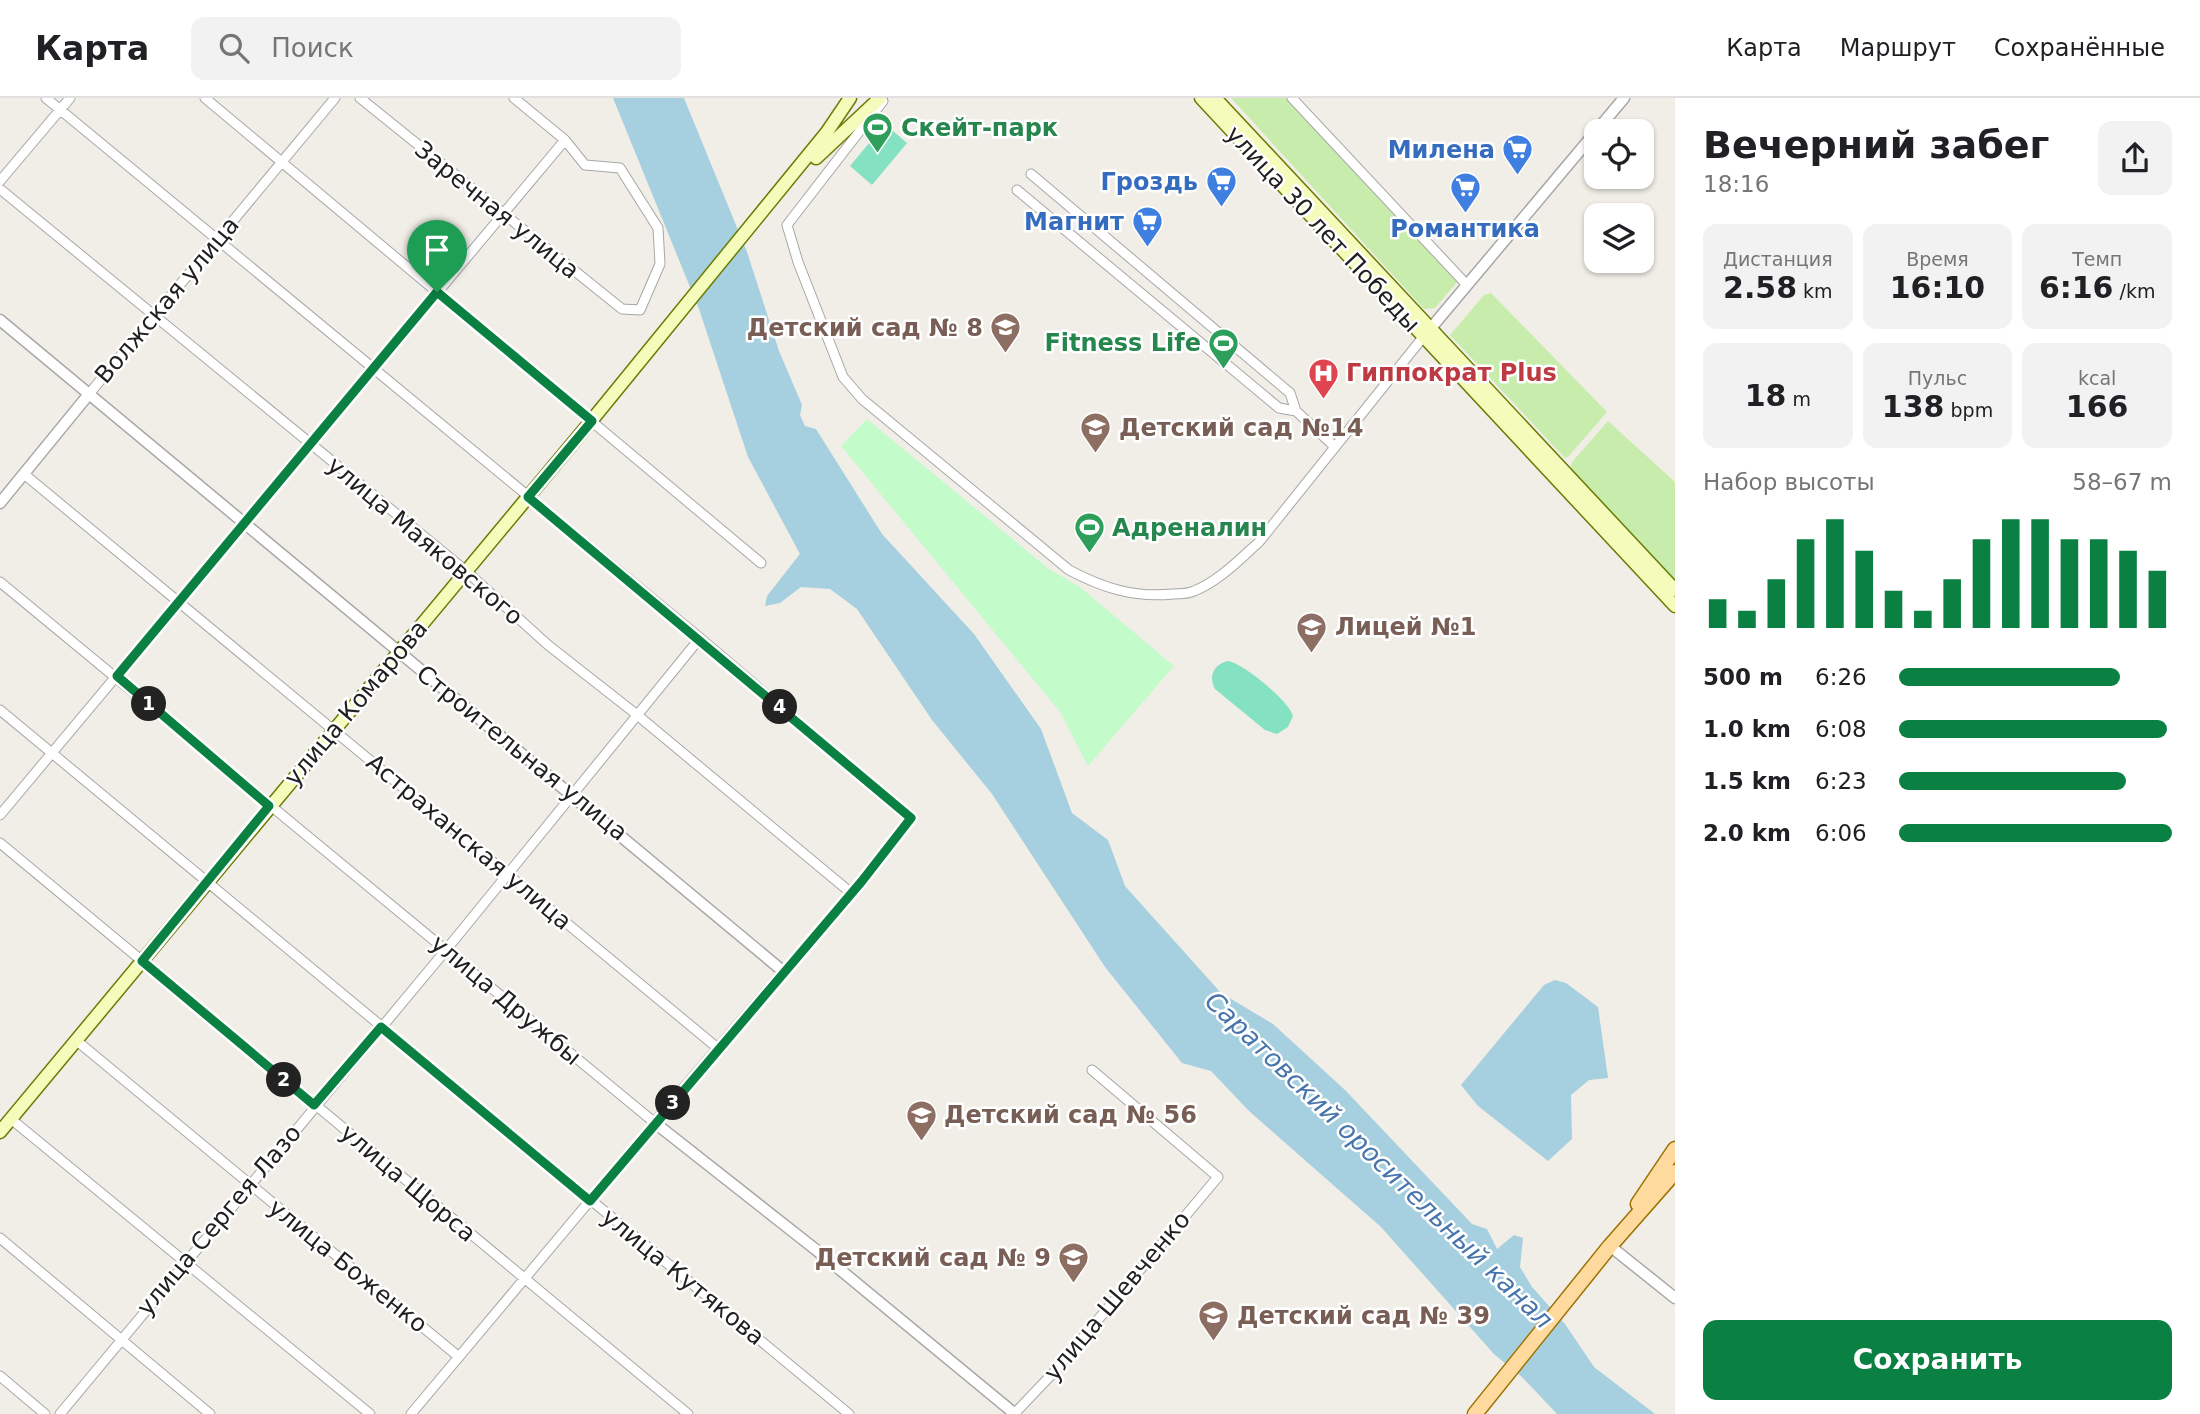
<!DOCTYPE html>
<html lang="ru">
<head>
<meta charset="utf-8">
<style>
	body { margin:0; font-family:"DejaVu Sans",sans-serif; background:#f2f2f2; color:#202124; height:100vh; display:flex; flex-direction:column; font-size:26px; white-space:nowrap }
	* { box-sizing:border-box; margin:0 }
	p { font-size:23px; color:#757577 }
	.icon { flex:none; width:38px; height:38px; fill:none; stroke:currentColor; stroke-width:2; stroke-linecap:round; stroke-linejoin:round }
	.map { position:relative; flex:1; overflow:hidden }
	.drawer { display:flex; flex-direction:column; background:#fff; width:525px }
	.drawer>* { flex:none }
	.fabs { position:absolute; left:1584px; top:21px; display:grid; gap:14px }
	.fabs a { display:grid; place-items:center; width:70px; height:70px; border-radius:14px; background:#fff; box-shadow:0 2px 5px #0004; font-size:35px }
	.pin { position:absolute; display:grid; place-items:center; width:60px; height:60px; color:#fff; margin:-72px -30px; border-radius:50% 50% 50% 0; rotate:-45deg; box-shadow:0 0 7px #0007 }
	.pin .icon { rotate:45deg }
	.km { position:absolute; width:35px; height:35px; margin:-18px; border-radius:50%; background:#222; color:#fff; font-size:19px; line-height:35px; text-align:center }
	.round { display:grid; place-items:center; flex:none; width:74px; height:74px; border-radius:14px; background:#f2f2f2 }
	.overview { display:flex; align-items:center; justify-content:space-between; height:119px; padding:0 28px }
	h1 { font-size:38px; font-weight:800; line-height:52px }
	.figures { display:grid; grid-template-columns:repeat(3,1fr); gap:10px; height:119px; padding:7px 28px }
	.figures div { display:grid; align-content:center; border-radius:14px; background:#f2f2f2; text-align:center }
	.figures b { font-size:30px; font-weight:800 }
	.figures small { font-size:19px; font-weight:400 }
	.figures p { font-size:19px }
	.chart { height:196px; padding:14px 28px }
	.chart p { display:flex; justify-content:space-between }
	.chart svg { width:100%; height:126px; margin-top:7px; stroke:#0b8043; stroke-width:6 }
	.primary-button { display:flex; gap:14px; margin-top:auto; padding:14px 28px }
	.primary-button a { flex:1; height:80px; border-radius:14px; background:#0b8043; color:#fff; font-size:28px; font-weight:800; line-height:80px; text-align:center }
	ul { padding:0 28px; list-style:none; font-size:23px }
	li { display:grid; grid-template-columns:112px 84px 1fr; align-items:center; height:52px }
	li i { height:18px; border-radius:9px; background:#0b8043 }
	header { display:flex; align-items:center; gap:42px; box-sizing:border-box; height:98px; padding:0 35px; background:#fff; border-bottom:2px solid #e0e0e0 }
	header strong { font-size:33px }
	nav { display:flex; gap:38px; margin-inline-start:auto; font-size:24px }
	.search { width:490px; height:63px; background:#f2f2f2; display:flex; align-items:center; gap:18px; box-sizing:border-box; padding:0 24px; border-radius:14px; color:#757577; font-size:26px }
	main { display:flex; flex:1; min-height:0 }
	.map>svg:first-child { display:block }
	.grass { fill:#c8ecac }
	.park { fill:#c4fbcb }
	.pitch { fill:#84e1c2 }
	.water { fill:#a6cfdf }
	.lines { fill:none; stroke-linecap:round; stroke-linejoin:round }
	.minor-casing { stroke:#a7a7a7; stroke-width:11 }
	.tertiary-casing { stroke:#a7a7a7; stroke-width:13 }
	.secondary-casing { stroke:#697c03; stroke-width:15 }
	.primary-casing { stroke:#9d7100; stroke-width:17 }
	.minor { stroke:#fff; stroke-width:9 }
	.tertiary { stroke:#fff; stroke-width:10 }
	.secondary { stroke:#f4fbbb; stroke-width:12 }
	.primary { stroke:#feda9f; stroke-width:14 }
	.route-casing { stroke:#fff; stroke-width:14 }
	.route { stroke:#0b8043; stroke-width:9 }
	.labels { text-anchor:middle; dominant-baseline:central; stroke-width:5; stroke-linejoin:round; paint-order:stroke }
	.leisure-label { font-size:24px; font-weight:bold; fill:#27864d; stroke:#fff; text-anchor:start }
	.shop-label { font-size:24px; font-weight:bold; fill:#366cbe; stroke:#fff; text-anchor:end }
	.street-label { font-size:24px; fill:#202020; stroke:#fff }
	.education-label { font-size:24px; font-weight:bold; fill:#785e54; stroke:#fff; text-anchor:start }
	.health-label { font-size:24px; font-weight:bold; fill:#be3a42; stroke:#fff; text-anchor:start }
	.water-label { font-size:26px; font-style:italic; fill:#4774ab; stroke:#fff }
</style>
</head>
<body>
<header>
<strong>Карта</strong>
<div class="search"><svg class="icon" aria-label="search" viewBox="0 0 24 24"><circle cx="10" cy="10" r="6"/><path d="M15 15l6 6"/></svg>Поиск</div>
<nav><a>Карта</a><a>Маршрут</a><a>Сохранённые</a></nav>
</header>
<main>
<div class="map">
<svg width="1675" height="1316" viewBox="0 0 1675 1316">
	<rect width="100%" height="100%" fill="#f1eee7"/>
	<path class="grass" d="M 1231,0 L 1288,0 L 1458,183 L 1435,210 L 1424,211 Z
		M 1491,195 L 1607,314 L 1568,359 L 1565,360 L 1450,237 L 1484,197 Z
		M 1608,323 L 1675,384 L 1675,486 L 1570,373 L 1572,364 Z"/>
	<path class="park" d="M 867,321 L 1049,471 L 1080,489 L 1174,568 L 1088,668 L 1060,614 L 841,348 Z"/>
	<path class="pitch" d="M 885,26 L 907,45 L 872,87 L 850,68 Z
		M 1228,563 C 1243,565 1289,603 1293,618 L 1288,629 L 1277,636 L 1265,632 L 1215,591 C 1208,578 1214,566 1228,563 Z"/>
	<path class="water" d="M 613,0 L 684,0 L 747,154 L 779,253 L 802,307 L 800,317 L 805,328 L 816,331 L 882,436 L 974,536 L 1041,631 L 1072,715 L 1108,742 L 1125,788 L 1221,895 L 1273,926 L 1345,992 L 1472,1126 L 1487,1131 L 1497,1151 L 1514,1137 L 1523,1140 L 1520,1169 L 1532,1189 L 1565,1226 L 1594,1269 L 1655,1316 L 1557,1316 L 1522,1279 L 1494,1256 L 1381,1129 L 1249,1013 L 1211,973 L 1182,965 L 1105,869 L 992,696 L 932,622 L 857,511 L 830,491 L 801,489 L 780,505 L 765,508 L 767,498 L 800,456 L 748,359 L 699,211 Z
		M 1555,882 L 1566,885 L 1598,909 L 1608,980 L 1589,982 L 1571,997 L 1572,1041 L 1548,1063 L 1478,1008 L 1461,987 L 1544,887 Z"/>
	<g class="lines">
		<defs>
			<path id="minor" d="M 46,0 L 700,540 L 911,720 L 862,783 L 784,874
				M 205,0 L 761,465
				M 360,0 L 622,211 L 640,212 L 660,166 L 658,130 L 620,70 L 585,67 L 565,42 L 514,0
				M 1292,0 L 1467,187
				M 883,3 L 787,127 L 798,164 L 843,279 L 862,301 L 1069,472 C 1103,490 1134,500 1173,496 C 1180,496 1188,496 1194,493 C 1219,483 1239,462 1259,444 L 1424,238
				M 1031,76 L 1290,295 L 1296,313
				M 0,83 L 70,0
				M 0,91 L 466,473 L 548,547 L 636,616 L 850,794
				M 1017,92 L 1279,310 L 1296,313 L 1335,349
				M 89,296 L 335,0
				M 24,376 L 720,952
				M 0,484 L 655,1025 L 411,1316
				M 0,612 L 849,1316
				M 0,717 L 565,42
				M 0,745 L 688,1316
				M 77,943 L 459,1259
				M 11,1021 L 370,1316
				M 0,1140 L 210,1316
				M 0,1278 L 45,1316
				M 1015,1315 L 1054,1274 L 1218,1079 L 1092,972
				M 60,1316 L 446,852 L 700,540"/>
			<path id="tertiary" d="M 0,222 L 784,874 L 655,1025 L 815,1151 L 1015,1316
				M 1431,230 L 1624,0
				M 0,405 L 89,296
				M 1610,1148 L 1675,1200"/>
			<path id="secondary" d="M 1201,0 L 1675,508
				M 1215,0 L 1675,492
				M 816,60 L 880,0
				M 0,1034 L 592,322 L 827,34 L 850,0"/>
			<path id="primary" d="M 1638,1106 L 1675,1051
				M 1475,1316 L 1610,1148 L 1675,1074"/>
		</defs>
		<use href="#minor" class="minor-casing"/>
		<use href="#tertiary" class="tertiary-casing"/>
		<use href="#secondary" class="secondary-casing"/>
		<use href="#primary" class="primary-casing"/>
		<use href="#minor" class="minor"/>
		<use href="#tertiary" class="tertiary"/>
		<use href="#secondary" class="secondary"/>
		<use href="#primary" class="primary"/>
	</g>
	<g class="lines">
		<defs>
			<path id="route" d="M 437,194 L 592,323 L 528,399 L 911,720 L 862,783 L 590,1103 L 381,929 L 314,1007 L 142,863 L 269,708 L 117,578 Z"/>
		</defs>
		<use href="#route" class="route-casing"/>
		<use href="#route" class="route"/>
	</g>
	<defs>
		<symbol id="stadium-pin" viewBox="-11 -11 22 30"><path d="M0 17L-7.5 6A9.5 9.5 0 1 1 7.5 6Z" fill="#2e9e5b" stroke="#fff"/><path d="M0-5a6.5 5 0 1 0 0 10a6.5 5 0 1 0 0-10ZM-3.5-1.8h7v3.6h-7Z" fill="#fff"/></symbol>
		<symbol id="supermarket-pin" viewBox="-11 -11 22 30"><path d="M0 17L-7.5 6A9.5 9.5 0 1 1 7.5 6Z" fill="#3f7fe0" stroke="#fff"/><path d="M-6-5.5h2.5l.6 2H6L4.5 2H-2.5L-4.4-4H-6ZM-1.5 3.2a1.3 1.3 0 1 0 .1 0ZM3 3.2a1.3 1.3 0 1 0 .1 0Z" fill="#fff"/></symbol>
		<symbol id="school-pin" viewBox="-11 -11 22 30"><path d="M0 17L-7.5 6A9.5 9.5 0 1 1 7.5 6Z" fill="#8d6e63" stroke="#fff"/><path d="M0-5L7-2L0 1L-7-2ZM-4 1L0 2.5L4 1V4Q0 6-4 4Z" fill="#fff"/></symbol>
		<symbol id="hospital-pin" viewBox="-11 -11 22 30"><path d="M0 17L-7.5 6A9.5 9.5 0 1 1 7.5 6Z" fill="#e0444e" stroke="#fff"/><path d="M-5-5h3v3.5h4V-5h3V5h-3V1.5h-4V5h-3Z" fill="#fff"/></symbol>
	</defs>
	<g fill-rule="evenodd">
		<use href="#stadium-pin" x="860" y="12" width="35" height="47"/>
		<use href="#supermarket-pin" x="1500" y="34" width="35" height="47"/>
		<use href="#supermarket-pin" x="1204" y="66" width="35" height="47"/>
		<use href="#supermarket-pin" x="1448" y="72" width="35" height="47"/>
		<use href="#supermarket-pin" x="1130" y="106" width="35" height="47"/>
		<use href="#school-pin" x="988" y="212" width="35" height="47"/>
		<use href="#stadium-pin" x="1206" y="228" width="35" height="47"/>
		<use href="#hospital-pin" x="1306" y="258" width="35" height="47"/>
		<use href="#school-pin" x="1078" y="312" width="35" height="47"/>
		<use href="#stadium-pin" x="1072" y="412" width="35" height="47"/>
		<use href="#school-pin" x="1294" y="512" width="35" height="47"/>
		<use href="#school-pin" x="904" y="1000" width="35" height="47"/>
		<use href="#school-pin" x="1056" y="1142" width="35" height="47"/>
		<use href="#school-pin" x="1196" y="1200" width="35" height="47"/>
	</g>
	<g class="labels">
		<g class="leisure-label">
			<text x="901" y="30">Скейт-парк</text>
			<text x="1201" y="245" text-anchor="end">Fitness Life</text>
			<text x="1112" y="430">Адреналин</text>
		</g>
		<g class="shop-label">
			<text x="1495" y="52">Милена</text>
			<text x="1198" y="84">Гроздь</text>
			<text x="1124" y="124">Магнит</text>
			<text x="1465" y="131" text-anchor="middle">Романтика</text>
		</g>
		<g class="street-label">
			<text transform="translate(497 112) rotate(39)">Заречная улица</text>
			<text transform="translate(1323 131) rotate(47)">улица 30 лет Победы</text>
			<text transform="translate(167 202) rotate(-50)">Волжская улица</text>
			<text transform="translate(425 443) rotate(40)">улица Маяковского</text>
			<text transform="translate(356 605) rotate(-50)">улица Комарова</text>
			<text transform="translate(522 655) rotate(39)">Строительная улица</text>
			<text transform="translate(469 744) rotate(40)">Астраханская улица</text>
			<text transform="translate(506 902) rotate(40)">улица Дружбы</text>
			<text transform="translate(408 1085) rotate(40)">улица Щорса</text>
			<text transform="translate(219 1122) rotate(-50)">улица Сергея Лазо</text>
			<text transform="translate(348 1168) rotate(39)">улица Боженко</text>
			<text transform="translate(683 1179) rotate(39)">улица Кутякова</text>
			<text transform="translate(1117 1198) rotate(-50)">улица Шевченко</text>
		</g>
		<g class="education-label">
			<text x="983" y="230" text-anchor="end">Детский сад № 8</text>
			<text x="1119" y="330">Детский сад №14</text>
			<text x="1335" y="529">Лицей №1</text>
			<text x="944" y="1017">Детский сад № 56</text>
			<text x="1051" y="1160" text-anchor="end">Детский сад № 9</text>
			<text x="1237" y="1218">Детский сад № 39</text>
		</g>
		<g class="health-label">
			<text x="1346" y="275">Гиппократ Plus</text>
		</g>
		<g class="water-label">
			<text transform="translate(1379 1062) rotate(44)">Саратовский оросительный канал</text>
		</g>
	</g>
</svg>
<div class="fabs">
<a><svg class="icon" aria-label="locate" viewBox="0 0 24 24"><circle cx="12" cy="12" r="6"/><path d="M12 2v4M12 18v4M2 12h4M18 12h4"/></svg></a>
<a><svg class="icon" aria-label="layers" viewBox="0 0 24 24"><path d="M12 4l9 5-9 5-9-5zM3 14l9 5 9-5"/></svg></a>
</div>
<div class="pin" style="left:437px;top:194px;background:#1e9e55"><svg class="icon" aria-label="arrive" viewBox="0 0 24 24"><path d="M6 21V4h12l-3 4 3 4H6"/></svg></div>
<b class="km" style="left:149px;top:606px">1</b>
<b class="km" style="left:284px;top:982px">2</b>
<b class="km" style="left:673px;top:1005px">3</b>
<b class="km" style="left:780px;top:609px">4</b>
</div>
<section class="drawer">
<div class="overview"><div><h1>Вечерний забег</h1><p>18:16</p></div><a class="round"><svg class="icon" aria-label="share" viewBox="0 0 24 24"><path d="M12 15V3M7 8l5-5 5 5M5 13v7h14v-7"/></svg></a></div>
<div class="figures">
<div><p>Дистанция</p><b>2.58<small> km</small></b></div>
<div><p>Время</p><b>16:10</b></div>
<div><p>Темп</p><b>6:16<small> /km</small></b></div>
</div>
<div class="figures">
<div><b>18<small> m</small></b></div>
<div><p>Пульс</p><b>138<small> bpm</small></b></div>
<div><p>kcal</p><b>166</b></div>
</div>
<div class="chart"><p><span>Набор высоты</span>58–67 m</p>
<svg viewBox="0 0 160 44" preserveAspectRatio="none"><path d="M5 44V34M15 44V38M25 44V27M35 44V13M45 44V6M55 44V17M65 44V31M75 44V38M85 44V27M95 44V13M105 44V6M115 44V6M125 44V13M135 44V13M145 44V17M155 44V24"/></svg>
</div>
<ul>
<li><b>500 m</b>6:26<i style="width:81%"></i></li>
<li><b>1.0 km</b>6:08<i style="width:98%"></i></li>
<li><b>1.5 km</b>6:23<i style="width:83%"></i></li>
<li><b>2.0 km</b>6:06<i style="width:100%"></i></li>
</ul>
<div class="primary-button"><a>Сохранить</a></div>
</section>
</main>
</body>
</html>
